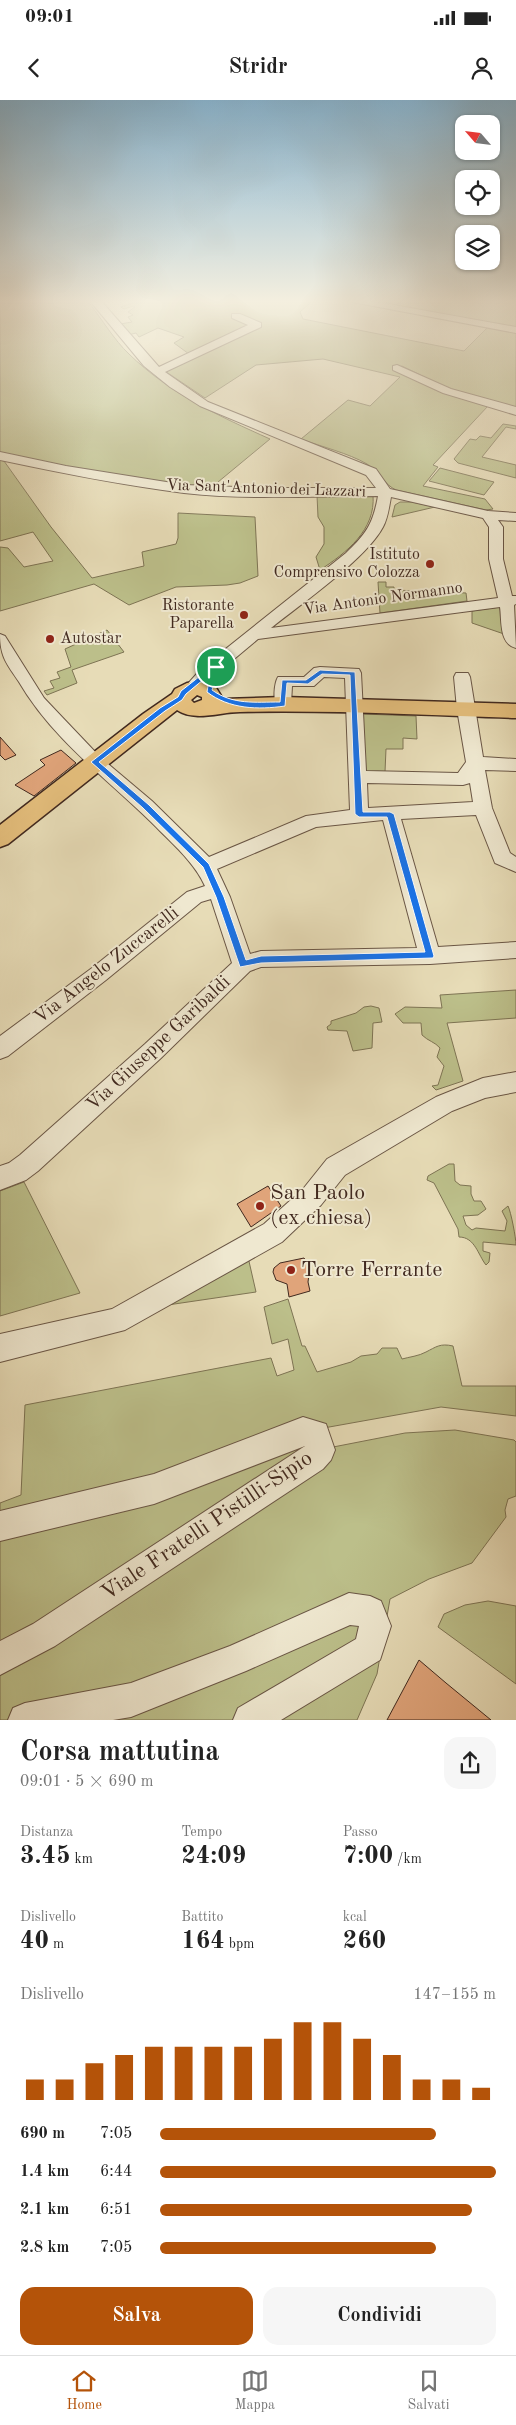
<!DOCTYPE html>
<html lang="it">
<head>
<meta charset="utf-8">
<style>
	body { margin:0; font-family:"Old Standard TT",serif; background:#f6f6f6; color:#222; height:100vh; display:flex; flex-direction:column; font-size:19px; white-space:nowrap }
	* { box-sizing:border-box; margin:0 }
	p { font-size:16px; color:#767676 }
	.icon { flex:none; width:28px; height:28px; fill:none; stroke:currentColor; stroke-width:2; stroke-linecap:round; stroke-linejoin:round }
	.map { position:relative; height:1620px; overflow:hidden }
	.drawer { display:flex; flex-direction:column; background:#fff; flex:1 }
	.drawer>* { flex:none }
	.needle { width:32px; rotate:298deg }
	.controls { position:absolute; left:455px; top:15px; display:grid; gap:10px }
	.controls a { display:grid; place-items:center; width:45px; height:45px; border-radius:10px; background:#fff; box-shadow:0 1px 4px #0004; font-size:25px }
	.pin { position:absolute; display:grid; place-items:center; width:42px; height:42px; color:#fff; margin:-21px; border:2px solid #fff; border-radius:50%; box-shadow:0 1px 5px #0007 }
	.round { display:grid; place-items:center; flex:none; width:52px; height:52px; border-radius:15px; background:#f6f6f6 }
	.overview { display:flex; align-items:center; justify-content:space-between; height:85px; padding:0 20px }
	h1 { font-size:28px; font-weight:700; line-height:38px }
	.metrics { display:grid; grid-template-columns:repeat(3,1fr); gap:8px; height:85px; padding:5px 20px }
	.metrics div { display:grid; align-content:center }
	.metrics b { font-size:25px; font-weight:700 }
	.metrics small { font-size:14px; font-weight:400 }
	.metrics p { font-size:14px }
	.chart { height:140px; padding:10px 20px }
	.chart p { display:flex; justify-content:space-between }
	.chart svg { width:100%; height:90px; margin-top:5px; stroke:#b45309; stroke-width:6 }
	.action { display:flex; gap:10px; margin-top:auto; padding:10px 20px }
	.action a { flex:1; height:58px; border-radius:15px; background:#b45309; color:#fff; font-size:20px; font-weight:700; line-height:58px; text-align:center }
	.action a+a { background:#f6f6f6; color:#222 }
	ul { padding:0 20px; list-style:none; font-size:16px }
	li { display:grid; grid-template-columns:80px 60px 1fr; align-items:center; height:38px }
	li i { height:12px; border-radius:6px; background:#b45309 }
	.status { display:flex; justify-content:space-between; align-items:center; height:35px; padding:0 25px; background:#fff; direction:ltr }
	.status svg { height:14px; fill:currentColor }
	header { display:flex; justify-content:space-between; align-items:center; height:65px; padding:0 20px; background:#fff; font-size:22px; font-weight:700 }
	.tab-bar { display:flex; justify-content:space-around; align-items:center; height:70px; border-top:1px solid #e0e0e0; background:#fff; font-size:14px; color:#767676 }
	.tab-bar a { display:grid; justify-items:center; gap:2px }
	.tab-bar .current { color:#b45309 }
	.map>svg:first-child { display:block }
	.green { fill:#bcbf8a; stroke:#7e7454 }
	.building { fill:#e0a47a; stroke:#41291f }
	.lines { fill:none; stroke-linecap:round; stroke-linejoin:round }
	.minor-casing { stroke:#6a5645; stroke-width:2 }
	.major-casing { stroke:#41291f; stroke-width:3 }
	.minor { fill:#efe8d0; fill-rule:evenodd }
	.major { fill:#e4be7c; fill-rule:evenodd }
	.route { fill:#1a73e8; stroke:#fff; fill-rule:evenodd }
	.poi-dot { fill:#8f2418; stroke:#efe8d0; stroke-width:2 }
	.labels { text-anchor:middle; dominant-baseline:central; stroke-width:4; stroke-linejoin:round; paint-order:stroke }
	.far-street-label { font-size:16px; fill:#41291f; stroke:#efe8d0 }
	.far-poi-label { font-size:16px; fill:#41291f; stroke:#efe8d0; text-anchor:end }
	.street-label { font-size:19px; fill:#41291f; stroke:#efe8d0 }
	.near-poi-label { font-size:22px; fill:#41291f; stroke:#efe8d0; text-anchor:start }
	.near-street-label { font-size:22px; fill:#41291f; stroke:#efe8d0 }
</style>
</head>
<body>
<div class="status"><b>09:01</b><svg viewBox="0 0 49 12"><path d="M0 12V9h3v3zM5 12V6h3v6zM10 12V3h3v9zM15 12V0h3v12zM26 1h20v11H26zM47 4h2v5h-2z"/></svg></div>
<header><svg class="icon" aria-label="back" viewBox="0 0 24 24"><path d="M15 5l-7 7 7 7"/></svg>Stridr<svg class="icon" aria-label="person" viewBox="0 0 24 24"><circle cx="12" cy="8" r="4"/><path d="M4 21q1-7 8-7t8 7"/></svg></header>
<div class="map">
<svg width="516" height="1620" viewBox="0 0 516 1620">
	<rect width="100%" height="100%" fill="#e7dcb7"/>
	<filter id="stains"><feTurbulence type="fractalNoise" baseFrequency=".004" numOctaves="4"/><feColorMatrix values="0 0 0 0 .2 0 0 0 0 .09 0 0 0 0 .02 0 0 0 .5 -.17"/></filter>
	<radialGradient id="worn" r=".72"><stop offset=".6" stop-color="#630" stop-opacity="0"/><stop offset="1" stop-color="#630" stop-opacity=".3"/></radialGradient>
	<path class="green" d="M 311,202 L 300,212 L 303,219 L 464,251 L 488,227 L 516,232 L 516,309 L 449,289 L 402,266 L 394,269 L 488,306 L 433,365 L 438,367 L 423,386 L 485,399 L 493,409 L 486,410 L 396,390 C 385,385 378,371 367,364 C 348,353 322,347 301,339 L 348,300 L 370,306 L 400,277 L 323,259 L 256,265 L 205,298 L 165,271 L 189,254 L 174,243 L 184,237 L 158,228 L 139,237 L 136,233 L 128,235 L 120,224 L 132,222 L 128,217 L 133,215 L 128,212 L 135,207 L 133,206 L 124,209 L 121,207 L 132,203 Z
		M 0,203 L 89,203 C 102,219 114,240 129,254 C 170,294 219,316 270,339 L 212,387 C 141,384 69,368 0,353 Z
		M 380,203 L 516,203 L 516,228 Z
		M 503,324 L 516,326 L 516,329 L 506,327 L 482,357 L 516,365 L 516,378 L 458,363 L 454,359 L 470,339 L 476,340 L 480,336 L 491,338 Z
		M 0,360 L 4,361 L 51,427 L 92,478 L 144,466 L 142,452 L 176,444 L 178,438 L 178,413 L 255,417 L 258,476 L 240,483 L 227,485 L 176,487 L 129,505 L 94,484 L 0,511 L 0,447 L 8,448 L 24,467 L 53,461 L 33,432 L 0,441 Z
		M 440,368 L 494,382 L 484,395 L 429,381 Z
		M 317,395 L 373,395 C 376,430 346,453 320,470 L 316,457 L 324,444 L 324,427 L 318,417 Z
		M 400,402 L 412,402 L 435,407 L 392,417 L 395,405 Z
		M 378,482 L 386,482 L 386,487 L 394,487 L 394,490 L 466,493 L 467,501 L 380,513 Z
		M 500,507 L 504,534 L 472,523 L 472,511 Z
		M 107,530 L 124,552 L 72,570 L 77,583 L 47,595 L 44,591 L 54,588 L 50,581 L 60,578 L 57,572 L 71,567 L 65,549 Z
		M 363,614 L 416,616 L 417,639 L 403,638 L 403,649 L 386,649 L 385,672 L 365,672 Z
		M 516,890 L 516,918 L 447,923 L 463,981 L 436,990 L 432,986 L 438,985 L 444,966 L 437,957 L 440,948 C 435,942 428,941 422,935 L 421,923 L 403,923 L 395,914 L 405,907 L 442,908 L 440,895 Z
		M 371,906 L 379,908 L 382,922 L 373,923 L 372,948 L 353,951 L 347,931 L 328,930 L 327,927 L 331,924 L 331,921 L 356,913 L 364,907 Z
		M 449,1064 L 454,1064 L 455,1081 L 460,1085 L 471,1086 L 471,1094 L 474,1101 L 481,1101 L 486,1109 L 478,1115 L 463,1116 L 466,1125 L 472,1130 L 476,1128 L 505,1131 L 507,1121 L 502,1111 L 508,1106 C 511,1112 516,1138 516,1145 L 483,1142 L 483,1151 L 490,1153 L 489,1162 L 486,1165 C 478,1155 475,1137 459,1137 L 458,1129 L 434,1083 L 427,1080 L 428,1076 Z
		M 24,1082 L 80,1193 L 0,1216 L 0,1091 Z
		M 248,1157 L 256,1192 L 154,1207 Z
		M 288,1199 L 302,1246 L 305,1246 L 317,1272 L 351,1262 L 361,1256 L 377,1254 L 382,1248 L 397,1248 L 402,1259 C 409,1257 419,1256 426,1252 C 436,1247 440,1243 453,1246 L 462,1286 L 516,1286 L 516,1316 L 441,1307 L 318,1329 L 328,1348 L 405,1333 L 455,1330 L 514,1340 L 516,1342 L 516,1396 L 508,1399 L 505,1410 L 506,1417 L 472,1463 L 429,1479 L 390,1499 L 377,1574 L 357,1620 L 0,1620 L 0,1403 L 21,1395 L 25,1305 L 271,1258 L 277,1276 L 294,1270 L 288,1239 L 272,1244 L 264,1207 Z
		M 488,1501 L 516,1506 L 516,1584 L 438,1527 L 444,1514 L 465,1505 Z"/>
	<path class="building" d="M 0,637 L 16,655 L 5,660 L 0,655 Z
		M 61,650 L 76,663 L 34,696 L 15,685 L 45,665 L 40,660 Z
		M 268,1086 L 281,1106 L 251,1127 L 237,1104 Z
		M 304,1158 L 310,1167 L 308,1182 L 310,1191 L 289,1197 L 287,1184 L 276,1180 L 273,1172 L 274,1168 L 280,1163 Z
		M 419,1560 L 446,1583 L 491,1620 L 387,1620 Z"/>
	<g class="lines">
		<defs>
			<path id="minor" d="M 91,202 L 102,202 L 159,267 L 248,225 L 232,218 L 232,214 L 240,214 L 261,223 L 261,227 L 165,272 L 208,302 L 376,369 L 390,389 L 488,411 L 516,413 L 516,421 L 498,420 L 503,427 L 503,459 L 512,496 L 516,496 L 516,504 L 514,505 L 516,548 C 499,544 502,521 500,507 L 258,539 L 215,575 L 197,593 L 185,593 L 183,589 L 203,567 L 346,453 C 366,434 373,424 378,396 C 316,396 245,400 184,393 C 122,385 61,373 0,360 L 0,352 L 66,366 L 185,385 L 265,388 L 376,388 L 366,375 L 200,306 L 170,287 L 144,266 ZM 391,397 L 483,418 L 489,427 L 489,459 L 498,498 L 271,528 C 301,504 366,459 383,427 C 388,418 389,407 391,397 Z
				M 352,202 L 377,202 L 516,227 L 516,233 Z
				M 397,265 L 451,289 L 516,307 L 516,315 L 443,293 L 393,270 L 393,266 Z
				M 0,534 L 5,536 L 44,598 L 62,617 L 101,658 L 152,701 L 209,757 L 306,716 L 350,710 L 345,578 L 324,577 L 314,586 L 292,586 L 291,604 L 289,608 L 277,608 C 273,601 274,584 278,577 L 304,577 L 314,568 L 320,567 L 359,569 L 361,573 L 366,671 L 458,673 L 466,662 L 457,609 L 454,577 L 456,573 L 468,573 L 470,577 L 483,657 L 516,659 L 516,671 L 485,670 L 492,708 L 510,753 L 516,757 L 516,772 L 495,763 L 476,715 L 401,719 L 438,847 L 516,842 L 516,858 L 430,864 L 261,867 L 250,871 L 161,958 L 38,1071 L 26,1080 L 0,1090 L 0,1066 L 9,1063 L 20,1055 L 145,944 L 232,863 L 211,799 L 201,802 L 106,880 L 8,956 L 0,959 L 0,936 L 92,868 L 187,792 L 205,786 C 195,764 177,748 160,731 C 112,682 54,642 19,582 C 7,564 0,557 0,534 ZM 367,683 L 463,685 L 470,683 L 473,702 L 368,708 ZM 383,720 L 417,848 L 261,851 L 250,854 L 230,797 L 217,769 L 316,727 Z
				M 516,972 L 516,992 L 485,998 L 452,1011 L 345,1075 L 321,1105 L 282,1142 L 125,1230 L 0,1262 L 0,1234 L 112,1209 L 264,1124 L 303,1089 L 327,1059 L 436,997 L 483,978 Z
				M 303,1317 L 326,1324 L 335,1350 L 331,1360 L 323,1369 L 55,1546 L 0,1575 L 0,1541 L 33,1524 L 305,1346 L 154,1404 L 0,1441 L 0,1411 L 154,1374 Z
				M 349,1493 L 370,1496 L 381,1501 L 391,1526 L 380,1560 L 281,1620 L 233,1620 L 238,1608 L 356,1539 L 359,1526 L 350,1525 L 246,1571 L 131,1617 L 113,1620 L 8,1620 L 13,1608 L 25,1603 L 131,1583 L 230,1546 Z"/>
			<path id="major" d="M 197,582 L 215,586 L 223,599 L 283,597 L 516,604 L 516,618 C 424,615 332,610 240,612 C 220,612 195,622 177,610 L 8,744 L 0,747 L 0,725 L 143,614 L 172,594 L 175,589 L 187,583 ZM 197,595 L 202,597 L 202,600 L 194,603 L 191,600 Z"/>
		</defs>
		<use href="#minor" class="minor-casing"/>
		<use href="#major" class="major-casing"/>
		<use href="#minor" class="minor"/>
		<use href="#major" class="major"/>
	</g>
	<linearGradient id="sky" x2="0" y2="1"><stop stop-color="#88b6d3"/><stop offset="0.47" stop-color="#f4efdf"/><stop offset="1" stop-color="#f4efdf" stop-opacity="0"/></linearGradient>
	<rect width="516" height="429" fill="url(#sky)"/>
	<path class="route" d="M 214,565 L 219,567 L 212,590 C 233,605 255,602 280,602 L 282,580 L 306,580 L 320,570 L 355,572 L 363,712 L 390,712 L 394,714 L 434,856 L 433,858 L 261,863 L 240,867 L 216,797 L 203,767 L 143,708 L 91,662 L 160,608 L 178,597 L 181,591 ZM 210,574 L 207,592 C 229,609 258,610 285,606 L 287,583 L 308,584 L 322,574 L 350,575 L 355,714 L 359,717 L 387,717 L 425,852 L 261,856 L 246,860 L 224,797 L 209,764 L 149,705 L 99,662 L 165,611 L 182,600 L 186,594 Z"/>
	<g class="poi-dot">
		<circle cx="430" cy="464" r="5"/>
		<circle cx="244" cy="515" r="5"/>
		<circle cx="50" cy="539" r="5"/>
		<circle cx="260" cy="1106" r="5"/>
		<circle cx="291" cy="1170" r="5"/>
	</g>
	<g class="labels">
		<g class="far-street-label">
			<text transform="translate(266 389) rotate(2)">Via Sant'Antonio dei Lazzari</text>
			<text transform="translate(383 499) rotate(-8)">Via Antonio Normanno</text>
		</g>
		<g class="far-poi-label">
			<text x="420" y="455">Istituto<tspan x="420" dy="18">Comprensivo Colozza</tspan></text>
			<text x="234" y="506">Ristorante<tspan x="234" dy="18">Paparella</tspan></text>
			<text x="60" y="539" text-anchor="start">Autostar</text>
		</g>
		<g class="street-label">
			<text transform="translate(107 866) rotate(-38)">Via Angelo Zuccarelli</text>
			<text transform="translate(159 944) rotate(-43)">Via Giuseppe Garibaldi</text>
		</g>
		<g class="near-poi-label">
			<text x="270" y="1093">San Paolo<tspan x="270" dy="25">(ex chiesa)</tspan></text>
			<text x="301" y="1170">Torre Ferrante</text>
		</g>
		<g class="near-street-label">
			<text transform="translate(207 1426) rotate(-34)">Viale Fratelli Pistilli-Sipio</text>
		</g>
	</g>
	<rect width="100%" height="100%" filter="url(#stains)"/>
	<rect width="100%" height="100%" fill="url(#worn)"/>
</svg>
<div class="controls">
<a><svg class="needle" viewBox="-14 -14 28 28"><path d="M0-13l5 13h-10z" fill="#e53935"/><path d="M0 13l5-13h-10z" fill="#767676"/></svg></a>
<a><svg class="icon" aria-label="locate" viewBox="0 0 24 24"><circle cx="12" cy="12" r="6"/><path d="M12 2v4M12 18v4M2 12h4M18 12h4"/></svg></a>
<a><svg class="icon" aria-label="layers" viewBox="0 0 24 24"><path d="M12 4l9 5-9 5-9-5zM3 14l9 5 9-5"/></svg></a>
</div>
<div class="pin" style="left:216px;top:567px;background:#1e9e55"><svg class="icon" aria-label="arrive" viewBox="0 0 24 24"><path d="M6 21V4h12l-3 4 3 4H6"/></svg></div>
</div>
<section class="drawer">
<div class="overview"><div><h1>Corsa mattutina</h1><p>09:01 · 5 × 690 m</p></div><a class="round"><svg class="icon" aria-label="share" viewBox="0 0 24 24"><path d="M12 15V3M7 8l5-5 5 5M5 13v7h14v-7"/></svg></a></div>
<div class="metrics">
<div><p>Distanza</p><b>3.45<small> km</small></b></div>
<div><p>Tempo</p><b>24:09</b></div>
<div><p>Passo</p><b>7:00<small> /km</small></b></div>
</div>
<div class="metrics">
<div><p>Dislivello</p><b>40<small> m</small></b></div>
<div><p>Battito</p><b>164<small> bpm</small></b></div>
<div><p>kcal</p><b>260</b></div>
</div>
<div class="chart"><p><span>Dislivello</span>147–155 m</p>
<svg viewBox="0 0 160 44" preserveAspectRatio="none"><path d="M5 44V34M15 44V34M25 44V26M35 44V22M45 44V18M55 44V18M65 44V18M75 44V18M85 44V14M95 44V6M105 44V6M115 44V14M125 44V22M135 44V34M145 44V34M155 44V38"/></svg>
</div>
<ul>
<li><b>690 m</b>7:05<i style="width:82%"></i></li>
<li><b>1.4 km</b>6:44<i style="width:100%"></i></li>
<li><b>2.1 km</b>6:51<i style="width:93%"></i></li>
<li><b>2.8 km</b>7:05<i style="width:82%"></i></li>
</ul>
<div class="action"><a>Salva</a><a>Condividi</a></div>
</section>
<nav class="tab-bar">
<a class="current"><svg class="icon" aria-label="home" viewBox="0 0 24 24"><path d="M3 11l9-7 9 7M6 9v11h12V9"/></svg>Home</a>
<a><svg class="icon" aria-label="map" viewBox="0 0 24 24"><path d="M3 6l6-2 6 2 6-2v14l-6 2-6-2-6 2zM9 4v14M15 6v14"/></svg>Mappa</a>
<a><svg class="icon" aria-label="saved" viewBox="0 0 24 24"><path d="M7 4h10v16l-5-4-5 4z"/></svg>Salvati</a>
</nav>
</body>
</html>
